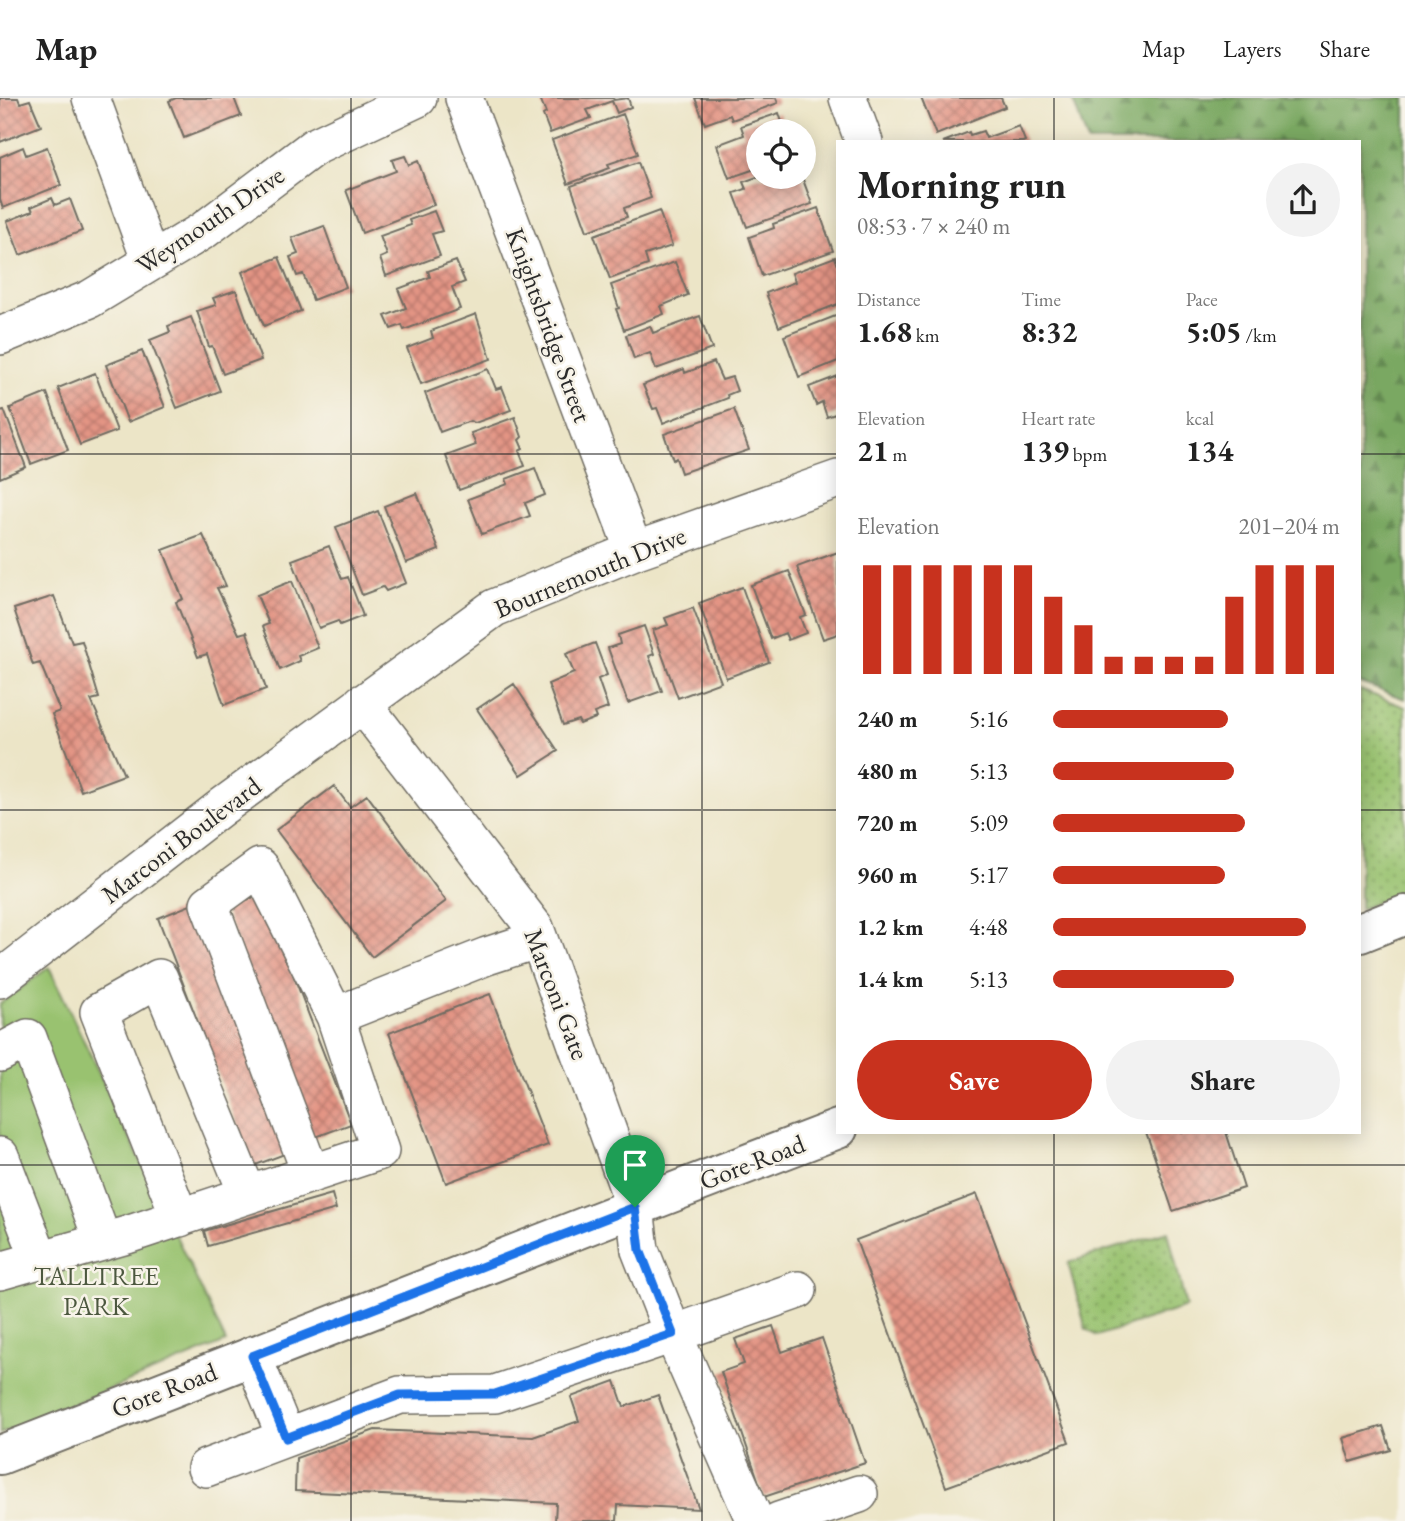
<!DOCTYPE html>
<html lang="en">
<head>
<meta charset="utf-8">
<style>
	body { margin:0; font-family:"EB Garamond",serif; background:#f2f2f2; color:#222; height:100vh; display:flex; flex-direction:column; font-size:26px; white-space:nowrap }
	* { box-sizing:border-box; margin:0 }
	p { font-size:23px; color:#767676 }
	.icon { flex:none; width:38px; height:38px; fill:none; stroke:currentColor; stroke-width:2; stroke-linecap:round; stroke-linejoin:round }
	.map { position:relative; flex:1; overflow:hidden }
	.sheet { position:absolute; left:836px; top:42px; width:525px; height:994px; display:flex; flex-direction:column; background:#fff; border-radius:0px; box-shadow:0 4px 18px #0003 }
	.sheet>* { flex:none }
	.tools { position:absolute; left:746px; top:21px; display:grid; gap:14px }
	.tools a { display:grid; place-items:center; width:70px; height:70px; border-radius:50%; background:#fff; box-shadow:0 4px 18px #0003; font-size:35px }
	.pin { position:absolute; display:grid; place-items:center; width:60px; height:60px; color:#fff; margin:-72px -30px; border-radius:50% 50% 50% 0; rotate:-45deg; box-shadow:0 0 7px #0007 }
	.pin .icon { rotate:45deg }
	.round { display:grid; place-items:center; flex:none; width:74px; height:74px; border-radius:37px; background:#f2f2f2 }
	.summary { display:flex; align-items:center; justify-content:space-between; height:119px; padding:0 21px }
	h1 { font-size:38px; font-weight:700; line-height:52px }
	.stats { display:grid; grid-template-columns:repeat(3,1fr); gap:10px; height:119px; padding:7px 21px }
	.stats div { display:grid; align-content:center }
	.stats b { font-size:30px; font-weight:700 }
	.stats small { font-size:19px; font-weight:400 }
	.stats p { font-size:19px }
	.chart { height:196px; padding:14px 21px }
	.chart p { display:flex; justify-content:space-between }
	.chart svg { width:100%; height:126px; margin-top:7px; stroke:#c8321e; stroke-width:6 }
	.button { display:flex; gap:14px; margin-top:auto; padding:14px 21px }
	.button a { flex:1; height:80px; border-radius:42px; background:#c8321e; color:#fff; font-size:28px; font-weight:700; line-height:80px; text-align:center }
	.button a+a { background:#f2f2f2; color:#222 }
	ul { padding:0 21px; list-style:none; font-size:23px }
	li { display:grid; grid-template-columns:112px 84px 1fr; align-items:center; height:52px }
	li i { height:18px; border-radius:9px; background:#c8321e }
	header { display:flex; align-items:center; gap:42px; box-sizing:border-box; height:98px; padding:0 35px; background:#fff; border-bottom:2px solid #e0e0e0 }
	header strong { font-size:33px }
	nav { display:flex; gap:38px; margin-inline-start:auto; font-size:24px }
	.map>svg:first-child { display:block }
	.grass { fill:url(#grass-dots); stroke:#62764d; stroke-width:2 }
	.forest { fill:url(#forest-firs); stroke:#526a46; stroke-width:2 }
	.park { fill:#99c26f; stroke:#62764d; stroke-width:2 }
	.building { fill:url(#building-cross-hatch) }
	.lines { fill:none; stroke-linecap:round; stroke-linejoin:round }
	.minor-casing { stroke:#6f6c62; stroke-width:40 }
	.major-casing { stroke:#6f6c62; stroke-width:42 }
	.minor { stroke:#fff; stroke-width:37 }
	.major { stroke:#fff; stroke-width:38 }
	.route-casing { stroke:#fff; stroke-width:14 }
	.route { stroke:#1a73e8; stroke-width:9 }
	.grid { fill:none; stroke:#2b2b2b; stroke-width:2; stroke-opacity:0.55 }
	.labels { text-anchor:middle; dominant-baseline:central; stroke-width:5; stroke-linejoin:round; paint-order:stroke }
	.street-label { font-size:26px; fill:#2b2b2b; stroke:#f7f3e8 }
	.park-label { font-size:26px; fill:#4c583f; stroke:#f7f3e8 }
</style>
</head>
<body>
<header>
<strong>Map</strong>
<nav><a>Map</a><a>Layers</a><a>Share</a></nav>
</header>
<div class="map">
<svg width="1405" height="1423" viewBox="0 0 1405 1423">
	<defs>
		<pattern id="grass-dots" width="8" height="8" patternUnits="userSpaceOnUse" patternTransform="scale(1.75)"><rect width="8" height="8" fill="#99c26f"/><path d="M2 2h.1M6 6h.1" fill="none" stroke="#7d9e5b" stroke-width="1.8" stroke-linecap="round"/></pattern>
		<pattern id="forest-firs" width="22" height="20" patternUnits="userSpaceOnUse" patternTransform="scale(1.75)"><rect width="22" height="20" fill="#7aa862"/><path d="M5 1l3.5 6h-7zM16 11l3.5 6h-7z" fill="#648951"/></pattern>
		<pattern id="building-cross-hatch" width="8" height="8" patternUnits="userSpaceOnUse" patternTransform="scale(1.75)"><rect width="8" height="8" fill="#e39484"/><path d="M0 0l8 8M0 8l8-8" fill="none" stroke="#b8796c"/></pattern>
	</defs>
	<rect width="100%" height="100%" fill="#f7f3e8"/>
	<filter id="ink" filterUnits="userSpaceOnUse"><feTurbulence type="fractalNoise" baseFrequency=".0143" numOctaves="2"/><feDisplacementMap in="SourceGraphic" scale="14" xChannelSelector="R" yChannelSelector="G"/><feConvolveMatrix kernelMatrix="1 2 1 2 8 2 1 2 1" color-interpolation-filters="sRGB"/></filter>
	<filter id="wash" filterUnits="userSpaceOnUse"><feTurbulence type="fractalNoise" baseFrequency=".00686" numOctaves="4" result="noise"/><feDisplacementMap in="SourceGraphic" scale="28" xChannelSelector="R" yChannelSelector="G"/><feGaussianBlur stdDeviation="1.57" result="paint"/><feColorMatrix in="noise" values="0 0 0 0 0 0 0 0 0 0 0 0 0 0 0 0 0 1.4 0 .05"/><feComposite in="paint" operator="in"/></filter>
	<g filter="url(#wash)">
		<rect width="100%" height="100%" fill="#ece5c7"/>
		<path class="grass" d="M 1360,592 L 1405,609 L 1405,794 L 1360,811 Z
			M 1168,1133 L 1186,1209 L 1097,1238 L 1086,1231 L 1068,1165 Z"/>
		<path class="forest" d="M 1072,0 L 1405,0 L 1405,601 L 1360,585 L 1360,44 L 1088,44 Z"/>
		<path class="park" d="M 49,869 L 226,1244 L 0,1336 L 0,906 Z"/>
		<g id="blocks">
			<path class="building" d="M 0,0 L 18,0 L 20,5 L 30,2 L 41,28 L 0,44 Z
				M 176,0 L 234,0 L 241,18 L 184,40 L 169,3 Z
				M 540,0 L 613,0 L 614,2 L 628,0 L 631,9 L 617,15 L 612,3 L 587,12 L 591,20 L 550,35 L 543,17 L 546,15 Z
				M 695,0 L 776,0 L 778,5 L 732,22 L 730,17 L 705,26 Z
				M 921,0 L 1001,0 L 1005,9 L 936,37 Z
				M 779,15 L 785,33 L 758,33 L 758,70 L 729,80 L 717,47 L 744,37 L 741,28 Z
				M 623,16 L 638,56 L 608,66 L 610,70 L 568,86 L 552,42 Z
				M 1019,28 L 1025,43 L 1023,44 L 943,44 L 969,34 L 970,37 L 983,33 L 986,40 Z
				M 23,49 L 26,57 L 47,49 L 61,87 L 3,110 L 0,102 L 0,59 Z
				M 405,58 L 409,67 L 418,63 L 434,107 L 362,135 L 346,92 L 396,73 L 392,62 Z
				M 638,64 L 651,100 L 624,110 L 627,119 L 587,133 L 571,88 Z
				M 757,79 L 802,79 L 812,106 L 747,129 L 734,95 L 746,91 L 743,84 Z
				M 52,100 L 55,107 L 70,101 L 82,133 L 20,157 L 7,123 L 33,113 L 31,109 Z
				M 818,110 L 833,153 L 762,178 L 749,139 L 774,130 L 773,126 Z
				M 434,113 L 442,133 L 432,136 L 440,158 L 386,178 L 380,160 L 387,157 L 380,138 L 411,127 L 409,122 Z
				M 659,113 L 672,148 L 645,157 L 648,167 L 610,181 L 594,137 Z
				M 324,128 L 346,189 L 313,202 L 303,176 L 297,178 L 290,159 L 298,156 L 292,140 Z
				M 279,159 L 301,213 L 264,228 L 242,174 Z
				M 835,159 L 838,168 L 838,206 L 779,229 L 766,195 L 795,184 L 792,175 Z
				M 456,163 L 465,184 L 452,189 L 460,211 L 404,232 L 402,227 L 391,231 L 385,218 L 406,210 L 398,191 L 430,179 L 428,173 Z
				M 675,164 L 688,197 L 661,208 L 664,216 L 624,232 L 616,211 L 619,210 L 611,187 Z
				M 236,192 L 261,262 L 223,276 L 212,248 L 209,249 L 197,213 L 216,207 L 213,200 Z
				M 476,216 L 491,261 L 421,286 L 407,250 L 433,240 L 431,233 Z
				M 838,217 L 838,263 L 799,279 L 784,238 Z
				M 700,218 L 712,251 L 656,271 L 650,255 L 634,261 L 626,237 L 650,228 L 653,235 Z
				M 191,219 L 220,293 L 177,310 L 150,242 L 170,234 L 168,228 Z
				M 142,253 L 165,309 L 128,324 L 106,267 Z
				M 714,264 L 722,282 L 732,279 L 737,293 L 727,297 L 728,300 L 663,325 L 657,310 L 653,311 L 643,287 L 684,271 L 685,275 Z
				M 488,271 L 496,291 L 502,289 L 511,312 L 475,325 L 470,323 L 440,334 L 425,295 Z
				M 95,275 L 117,333 L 80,347 L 58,290 Z
				M 838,278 L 838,315 L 827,319 L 822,304 L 816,307 L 809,289 Z
				M 47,295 L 68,352 L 31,366 L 10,310 Z
				M 734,311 L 749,352 L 681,375 L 676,360 L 673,362 L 664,336 Z
				M 4,312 L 26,369 L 0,380 L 0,313 Z
				M 515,319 L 522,339 L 519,342 L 523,351 L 519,353 L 525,368 L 459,392 L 446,358 L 476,347 L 471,335 Z
				M 535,370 L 545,397 L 525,405 L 530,418 L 482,436 L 468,401 L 508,386 L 506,381 Z
				M 417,395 L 439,452 L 406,465 L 384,408 Z
				M 378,413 L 406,485 L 386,493 L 383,489 L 362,497 L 336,429 Z
				M 203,437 L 226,488 L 217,490 L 239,536 L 247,534 L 266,591 L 224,607 L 207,556 L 198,559 L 176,504 L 183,501 L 163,452 Z
				M 329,448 L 342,481 L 348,479 L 363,518 L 340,527 L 338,523 L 319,530 L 292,462 Z
				M 838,454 L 838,536 L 823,541 L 797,469 Z
				M 789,473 L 806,517 L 800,519 L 806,535 L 788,542 L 785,535 L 771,541 L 751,487 Z
				M 292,483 L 318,550 L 298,558 L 300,563 L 280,572 L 263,528 L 269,526 L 257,497 Z
				M 742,489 L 769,564 L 726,580 L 699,505 Z
				M 54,498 L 72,545 L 82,543 L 99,600 L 91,602 L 124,677 L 81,693 L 52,616 L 60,613 L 40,565 L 33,567 L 14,511 Z
				M 693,510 L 721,584 L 678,600 L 653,532 L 668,527 L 665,520 Z
				M 644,528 L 654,556 L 649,558 L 662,593 L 628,605 L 608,550 L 620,546 L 618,537 Z
				M 595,545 L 607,577 L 598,581 L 608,610 L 594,615 L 596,620 L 580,626 L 578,622 L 563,627 L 548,586 L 574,575 L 566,556 Z
				M 514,586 L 558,653 L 521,677 L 477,611 Z
				M 334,688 L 350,709 L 367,697 L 446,803 L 372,859 L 276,732 Z
				M 262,796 L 351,1026 L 313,1040 L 224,811 Z
				M 195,805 L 290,1054 L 253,1068 L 158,820 Z
				M 490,896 L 548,1047 L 446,1085 L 389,935 Z
				M 1146,1034 L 1226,1034 L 1244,1090 L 1173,1113 Z
				M 332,1096 L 336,1111 L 208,1148 L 204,1133 Z
				M 977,1096 L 1069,1344 L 946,1389 L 856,1142 Z
				M 773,1228 L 782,1254 L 822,1240 L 865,1365 L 764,1399 L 721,1274 L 744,1266 L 735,1241 Z
				M 615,1283 L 624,1309 L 658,1297 L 699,1411 L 618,1407 L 617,1423 L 555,1423 L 556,1405 L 295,1393 L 296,1360 L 375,1332 L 533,1339 L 579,1323 L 571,1299 Z
				M 1383,1328 L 1391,1352 L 1350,1364 L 1343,1340 Z"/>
		</g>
	</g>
	<g filter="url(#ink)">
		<use href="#blocks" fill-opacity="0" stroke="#6f6c62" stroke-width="2"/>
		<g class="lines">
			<defs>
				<path id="minor" d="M 91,0 L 151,164
					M 464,0 L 634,453
					M 848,0 L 864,44
					M 0,238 L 90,201 L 204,132 L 314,49 L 418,0
					M 362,605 L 535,830 L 635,1109 L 640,1152 L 673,1236 L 755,1423
					M 0,881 L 223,708 L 494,510 L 634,453 L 838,381
					M 0,955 L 28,940 L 103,1144
					M 0,1058 L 40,1162
					M 311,1076 L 209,806 L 260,769 L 335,918 L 487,858 L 539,841
					M 180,1120 L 99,914 L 159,880 L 248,1097
					M 0,1173 L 127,1137 L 380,1053 L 335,918
					M 252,1257 L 286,1340
					M 206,1370 L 400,1297 L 495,1296 L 673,1236 L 798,1192
					M 779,1423 L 859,1396"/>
				<path id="major" d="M 1360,835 L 1405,817
					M 0,1357 L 635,1109 L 838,1031"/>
			</defs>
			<use href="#minor" class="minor-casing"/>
			<use href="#major" class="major-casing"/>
			<use href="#minor" class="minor"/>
			<use href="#major" class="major"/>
		</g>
	</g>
	<g class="lines" filter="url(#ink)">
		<defs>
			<path id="route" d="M 635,1109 L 640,1152 L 673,1236 L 495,1296 L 400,1297 L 286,1340 L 252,1258 Z"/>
		</defs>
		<use href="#route" class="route-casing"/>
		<use href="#route" class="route"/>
	</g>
	<path class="grid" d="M 351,0 L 351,1423M 702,0 L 702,1423M 1054,0 L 1054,44M 0,356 L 838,356M 1360,356 L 1405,356M 0,712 L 838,712M 1360,712 L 1405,712M 1054,1034 L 1054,1423M 0,1067 L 1405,1067"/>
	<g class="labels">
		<g class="street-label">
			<text transform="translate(210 122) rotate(-34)">Weymouth Drive</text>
			<text transform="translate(549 227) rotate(70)">Knightsbridge Street</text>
			<text transform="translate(590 474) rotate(-22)">Bournemouth Drive</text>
			<text transform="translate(181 742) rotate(-37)">Marconi Boulevard</text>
			<text transform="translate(557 896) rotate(69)">Marconi Gate</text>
			<text transform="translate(752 1064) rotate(-21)">Gore Road</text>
			<text transform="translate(164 1292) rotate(-21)">Gore Road</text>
		</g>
		<g class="park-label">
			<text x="96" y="1178">TALLTREE<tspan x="96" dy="30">PARK</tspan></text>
		</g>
	</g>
</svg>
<div class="tools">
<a><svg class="icon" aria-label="locate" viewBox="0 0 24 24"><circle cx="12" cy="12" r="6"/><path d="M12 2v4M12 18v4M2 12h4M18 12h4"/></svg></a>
</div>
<div class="pin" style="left:635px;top:1109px;background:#1e9e55"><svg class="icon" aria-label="arrive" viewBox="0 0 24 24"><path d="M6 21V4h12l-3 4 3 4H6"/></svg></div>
<section class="sheet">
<div class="summary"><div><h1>Morning run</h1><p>08:53 · 7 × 240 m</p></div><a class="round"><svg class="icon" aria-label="share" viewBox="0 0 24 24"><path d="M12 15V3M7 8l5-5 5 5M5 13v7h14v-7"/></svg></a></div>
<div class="stats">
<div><p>Distance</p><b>1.68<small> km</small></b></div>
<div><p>Time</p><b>8:32</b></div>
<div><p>Pace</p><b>5:05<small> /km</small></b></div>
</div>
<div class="stats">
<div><p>Elevation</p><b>21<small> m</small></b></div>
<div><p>Heart rate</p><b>139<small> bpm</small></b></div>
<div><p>kcal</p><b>134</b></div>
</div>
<div class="chart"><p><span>Elevation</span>201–204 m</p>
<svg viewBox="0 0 160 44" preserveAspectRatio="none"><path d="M5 44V6M15 44V6M25 44V6M35 44V6M45 44V6M55 44V6M65 44V17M75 44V27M85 44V38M95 44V38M105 44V38M115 44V38M125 44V17M135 44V6M145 44V6M155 44V6"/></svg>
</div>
<ul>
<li><b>240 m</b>5:16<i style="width:61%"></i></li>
<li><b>480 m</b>5:13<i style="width:63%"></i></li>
<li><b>720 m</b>5:09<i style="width:67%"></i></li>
<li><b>960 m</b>5:17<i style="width:60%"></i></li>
<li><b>1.2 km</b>4:48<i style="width:88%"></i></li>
<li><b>1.4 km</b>5:13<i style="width:63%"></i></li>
</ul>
<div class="button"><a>Save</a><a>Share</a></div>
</section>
</div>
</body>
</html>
